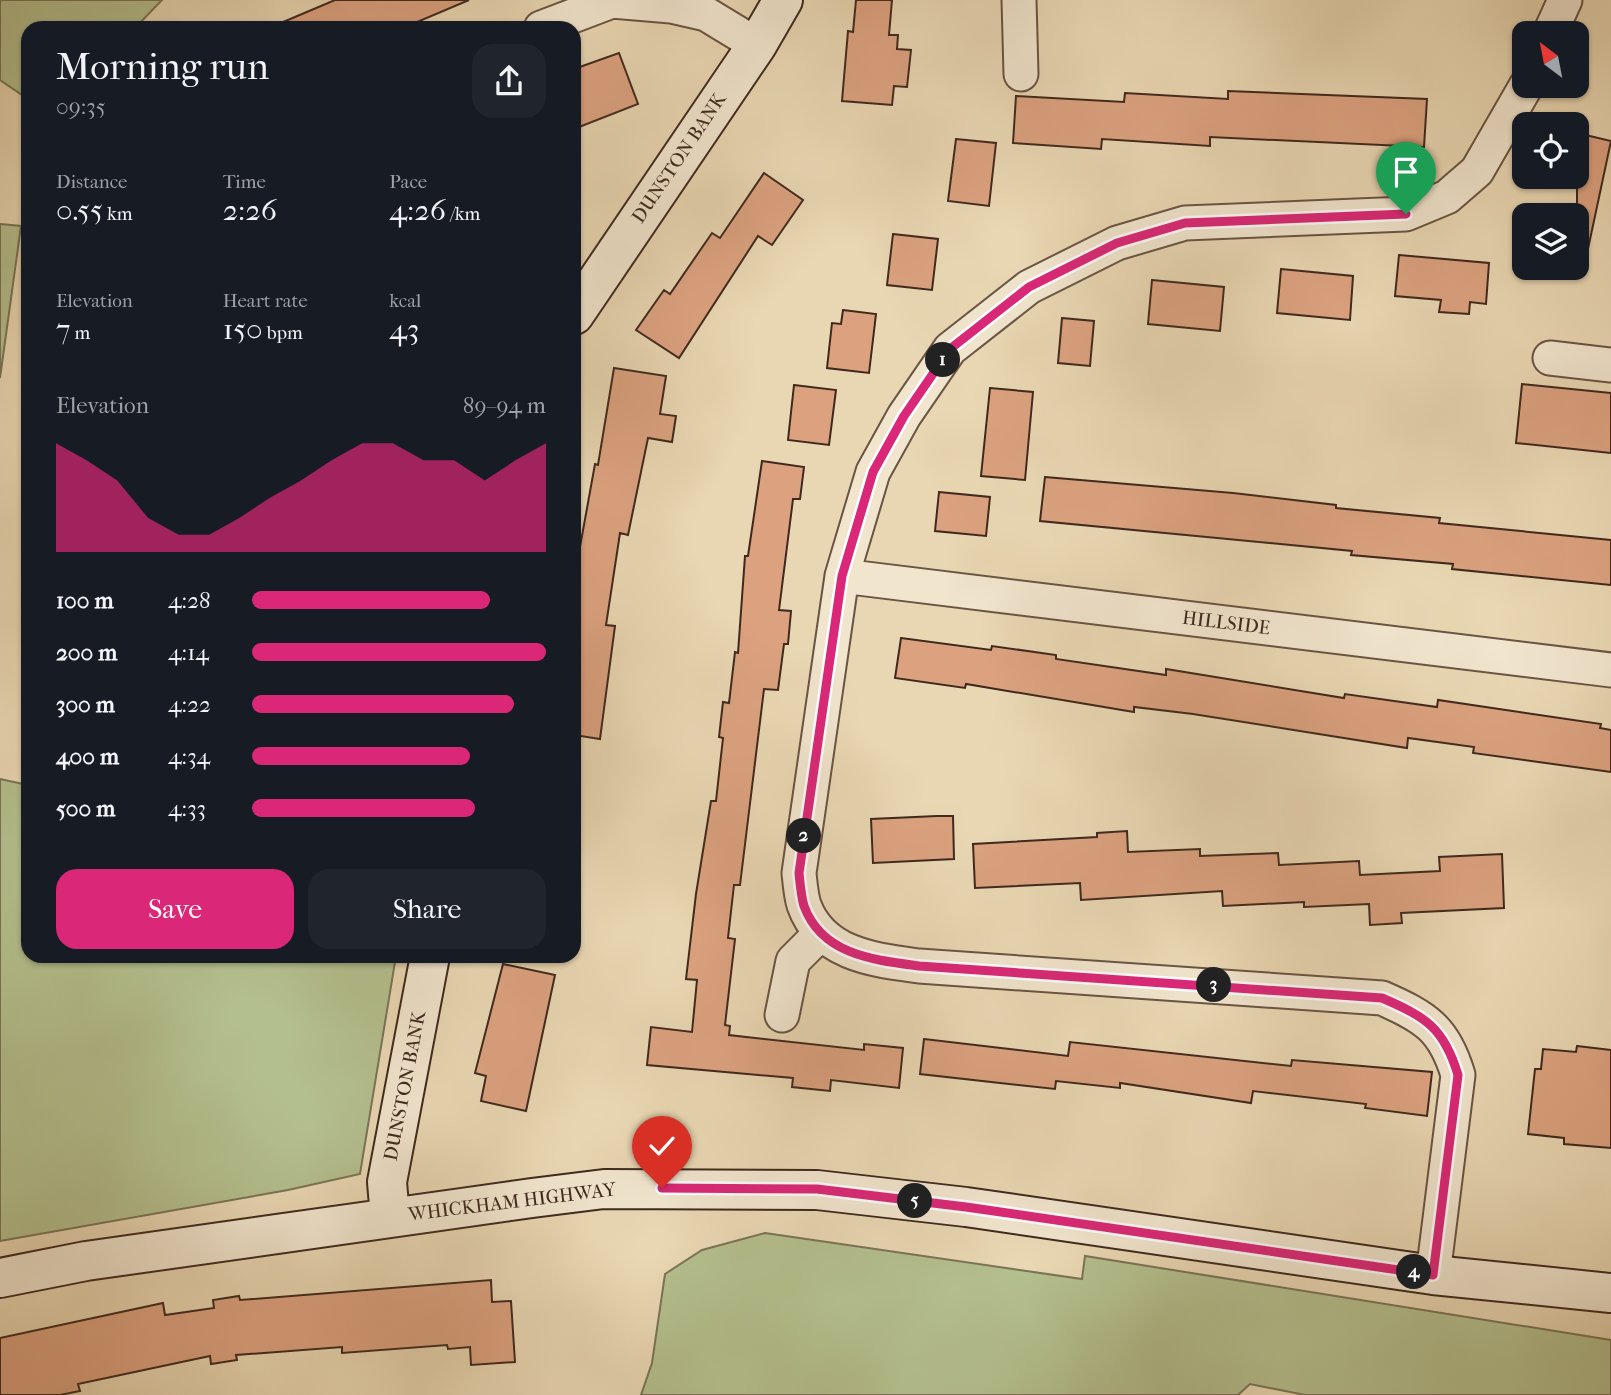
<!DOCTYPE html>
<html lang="en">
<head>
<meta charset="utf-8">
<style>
	body { margin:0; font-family:"IM FELL French Canon",serif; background:#20242c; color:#f1f3f6; height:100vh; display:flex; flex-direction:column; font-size:26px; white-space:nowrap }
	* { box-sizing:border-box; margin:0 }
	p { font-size:23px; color:#9ea1a6 }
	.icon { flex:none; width:38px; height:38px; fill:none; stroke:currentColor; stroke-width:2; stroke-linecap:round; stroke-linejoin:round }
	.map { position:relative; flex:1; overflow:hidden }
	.details { position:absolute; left:21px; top:21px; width:560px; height:942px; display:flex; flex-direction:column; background:#171b24; border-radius:21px; box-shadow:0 2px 5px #0004 }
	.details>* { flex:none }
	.needle { width:46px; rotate:328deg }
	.buttons { position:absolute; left:1512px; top:21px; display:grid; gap:14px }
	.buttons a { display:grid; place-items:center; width:77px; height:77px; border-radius:14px; background:#171b24; box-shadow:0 2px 5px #0004; font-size:35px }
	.pin { position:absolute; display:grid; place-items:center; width:60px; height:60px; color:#fff; margin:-72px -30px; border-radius:50% 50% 50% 0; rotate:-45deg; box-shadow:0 0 7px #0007 }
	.pin .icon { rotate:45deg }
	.km { position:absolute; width:35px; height:35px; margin:-18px; border-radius:50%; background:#222; color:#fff; font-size:19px; line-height:35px; text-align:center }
	.round { display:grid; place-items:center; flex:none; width:74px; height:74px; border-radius:21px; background:#20242c }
	.head { display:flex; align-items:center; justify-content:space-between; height:119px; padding:0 35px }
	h1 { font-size:38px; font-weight:600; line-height:52px }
	.stats { display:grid; grid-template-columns:repeat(3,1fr); gap:10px; height:119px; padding:7px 35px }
	.stats div { display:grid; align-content:center }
	.stats b { font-size:30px; font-weight:600 }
	.stats small { font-size:19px; font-weight:400 }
	.stats p { font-size:19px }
	.chart { height:196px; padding:14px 35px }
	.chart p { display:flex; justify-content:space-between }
	.chart svg { width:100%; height:126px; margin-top:7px; fill:#db2777; opacity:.7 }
	.cta { display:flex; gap:14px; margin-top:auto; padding:14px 35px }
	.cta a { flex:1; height:80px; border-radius:21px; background:#db2777; color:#fff; font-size:28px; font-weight:600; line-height:80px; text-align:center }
	.cta a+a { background:#20242c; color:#f1f3f6 }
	ul { padding:0 35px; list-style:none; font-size:23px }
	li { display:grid; grid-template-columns:112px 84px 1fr; align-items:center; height:52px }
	li i { height:18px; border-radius:9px; background:#db2777 }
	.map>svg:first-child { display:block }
	.green { fill:#b4bf8e; stroke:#7a7456; stroke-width:2 }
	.building { fill:#dca280; stroke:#3f291e; stroke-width:2 }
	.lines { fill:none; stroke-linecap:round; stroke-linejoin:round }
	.street-casing { stroke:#6a5443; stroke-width:37 }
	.secondary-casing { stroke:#3f291e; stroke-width:42 }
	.street { stroke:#f1e5ce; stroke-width:33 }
	.secondary { stroke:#f1e5ce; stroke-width:38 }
	.route-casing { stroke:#fff; stroke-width:14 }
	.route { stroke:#db2777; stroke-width:9 }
	.labels { text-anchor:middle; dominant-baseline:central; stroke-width:5; stroke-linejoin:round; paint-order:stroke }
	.street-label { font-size:19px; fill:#3f291e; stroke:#f1e5ce }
</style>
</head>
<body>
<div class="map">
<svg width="1611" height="1395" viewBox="0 0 1611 1395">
	<rect width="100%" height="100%" fill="#e9d7b3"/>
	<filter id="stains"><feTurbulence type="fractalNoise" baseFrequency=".00286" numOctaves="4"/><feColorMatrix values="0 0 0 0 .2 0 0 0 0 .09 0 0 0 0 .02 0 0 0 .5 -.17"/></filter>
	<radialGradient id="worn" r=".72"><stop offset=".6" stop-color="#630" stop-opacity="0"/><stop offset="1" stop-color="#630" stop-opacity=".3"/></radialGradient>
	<path class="green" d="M 0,0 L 162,0 L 135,28 L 28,28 L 28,99 L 0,80 Z
		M 0,224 L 21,226 L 0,378 Z
		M 0,779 L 28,785 L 28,956 L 396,956 L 360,1174 L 288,1190 L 0,1241 Z
		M 765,1233 L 1082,1279 L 1085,1256 L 1611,1340 L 1611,1395 L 1305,1395 L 1250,1384 L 1238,1395 L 641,1395 L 652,1363 L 665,1274 L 702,1250 Z"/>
	<path class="building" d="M 335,0 L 469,0 L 403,28 L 269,28 Z
		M 856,0 L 892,0 L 889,35 L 898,35 L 897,49 L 911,50 L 907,87 L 894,86 L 892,105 L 842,101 L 848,31 L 853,32 Z
		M 619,53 L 638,104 L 574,129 L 574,69 Z
		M 1228,91 L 1427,99 L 1424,147 L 1210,137 L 1210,146 L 1102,139 L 1101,149 L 1013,143 L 1016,96 L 1124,102 L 1125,93 L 1228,99 Z
		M 1577,133 L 1611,141 L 1588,249 L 1577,248 Z
		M 956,139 L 996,143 L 989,206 L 948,201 Z
		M 764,173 L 803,200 L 772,245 L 758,236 L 679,358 L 636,330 L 664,290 L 670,294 L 712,233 L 720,238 Z
		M 893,234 L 938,239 L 932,290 L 887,285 Z
		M 1399,255 L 1489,263 L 1486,304 L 1470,302 L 1469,314 L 1439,312 L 1441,300 L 1395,296 Z
		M 1281,269 L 1353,276 L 1350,320 L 1277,313 Z
		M 1152,280 L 1224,287 L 1220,331 L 1148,324 Z
		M 843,310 L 876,314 L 869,373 L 827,368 L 832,323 L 841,324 Z
		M 1062,318 L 1094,321 L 1090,366 L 1058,363 Z
		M 614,368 L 666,376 L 660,414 L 676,416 L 672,442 L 648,438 L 628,535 L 620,533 L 606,625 L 615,626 L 600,739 L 574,735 L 574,580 L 595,464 L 598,465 Z
		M 1522,384 L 1611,393 L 1611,453 L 1516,443 Z
		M 794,385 L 836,390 L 829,445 L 788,440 Z
		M 990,388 L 1033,392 L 1025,480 L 981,476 Z
		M 762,461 L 804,467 L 800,499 L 793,499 L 779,610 L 791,611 L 788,644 L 784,644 L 778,690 L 764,689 L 740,885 L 734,885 L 728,938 L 735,939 L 725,1025 L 730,1026 L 729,1035 L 864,1050 L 864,1044 L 903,1048 L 899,1088 L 831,1080 L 830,1091 L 792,1087 L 793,1078 L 647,1065 L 651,1027 L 692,1032 L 697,980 L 686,979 L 696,894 L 711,801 L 716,801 L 723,738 L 719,737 L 723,702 L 729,703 L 735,652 L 738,653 L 745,556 L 748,556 Z
		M 1045,477 L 1233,493 L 1336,505 L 1336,508 L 1440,518 L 1439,523 L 1611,540 L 1611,585 L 1452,569 L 1453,564 L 1351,555 L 1352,551 L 1040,521 Z
		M 939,492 L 990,497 L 986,536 L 935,531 Z
		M 901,638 L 991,650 L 992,646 L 1056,655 L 1056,659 L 1166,675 L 1166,669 L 1344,698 L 1345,694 L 1437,707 L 1438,700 L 1601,724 L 1600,728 L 1611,730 L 1611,772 L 1473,753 L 1474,747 L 1408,738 L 1407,748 L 1193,714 L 1134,707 L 1134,712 L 966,684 L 965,688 L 895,678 Z
		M 937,816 L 953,816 L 954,859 L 873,863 L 871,819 Z
		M 1127,831 L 1128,852 L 1200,849 L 1200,856 L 1278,853 L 1279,865 L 1359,861 L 1360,875 L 1440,871 L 1439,857 L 1502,854 L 1504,908 L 1401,913 L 1402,923 L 1370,925 L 1369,904 L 1304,907 L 1304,902 L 1223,906 L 1222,891 L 1081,900 L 1080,883 L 975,888 L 973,844 L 1097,837 L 1097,833 Z
		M 503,964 L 555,975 L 526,1111 L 481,1101 L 486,1076 L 475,1073 Z
		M 924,1039 L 1068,1056 L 1070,1042 L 1291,1066 L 1292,1060 L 1432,1072 L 1427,1116 L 1365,1108 L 1366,1104 L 1253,1091 L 1251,1103 L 1120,1083 L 1120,1088 L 1056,1081 L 1055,1089 L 920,1074 Z
		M 1577,1046 L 1611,1050 L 1611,1148 L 1564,1144 L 1564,1138 L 1528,1134 L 1535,1069 L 1541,1069 L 1543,1049 L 1576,1052 Z
		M 491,1280 L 492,1302 L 511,1301 L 515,1362 L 471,1365 L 470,1347 L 448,1349 L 447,1345 L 342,1353 L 342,1347 L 236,1355 L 237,1360 L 211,1364 L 210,1356 L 78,1384 L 80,1391 L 60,1395 L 0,1395 L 0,1338 L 163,1303 L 165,1315 L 214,1308 L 213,1300 L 239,1296 L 240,1300 Z"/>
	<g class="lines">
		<defs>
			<path id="street" d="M 1019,0 L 1021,74
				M 541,28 L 612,1 L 671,6 L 706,14 L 757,45
				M 1550,33 L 1565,0
				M 1550,358 L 1611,365
				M 842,576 L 1611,670
				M 782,1015 L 793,961 L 820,934
				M 1433,1275 L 1458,1075 C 1444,1028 1425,1017 1382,998 L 919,966 C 875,960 822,955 804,905 C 801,896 800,883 799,873 L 842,576 L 873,472 L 904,416 L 950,349 L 1029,287 L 1117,243 L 1185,223 L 1406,214 L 1447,197 L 1477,171 L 1526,86"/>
			<path id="secondary" d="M 574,315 L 757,45 L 783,0
				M 390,1217 L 387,1182 L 430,956
				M 0,1278 L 86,1261 L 532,1198 L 604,1189 L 817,1190 L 966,1207 L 1433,1275 L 1611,1293"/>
		</defs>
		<use href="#street" class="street-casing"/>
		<use href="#secondary" class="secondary-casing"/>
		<use href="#street" class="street"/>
		<use href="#secondary" class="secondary"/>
	</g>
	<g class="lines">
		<defs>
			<path id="route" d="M 662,1188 L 817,1189 L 966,1207 L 1433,1275 L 1458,1075 C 1444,1028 1426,1017 1382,998 L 919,966 C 874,960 822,955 804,906 C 801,896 800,883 799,873 L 842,576 L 873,472 L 904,416 L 950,349 L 1029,287 L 1117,243 L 1185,223 L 1406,214"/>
		</defs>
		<use href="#route" class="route-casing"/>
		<use href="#route" class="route"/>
	</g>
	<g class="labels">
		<g class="street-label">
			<text transform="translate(679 158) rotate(-56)">DUNSTON BANK</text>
			<text transform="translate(1226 623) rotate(7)">HILLSIDE</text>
			<text transform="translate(405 1086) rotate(-79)">DUNSTON BANK</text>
			<text transform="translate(512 1202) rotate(-7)">WHICKHAM HIGHWAY</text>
		</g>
	</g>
	<rect width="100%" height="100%" filter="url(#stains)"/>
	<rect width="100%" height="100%" fill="url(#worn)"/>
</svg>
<div class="buttons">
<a><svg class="needle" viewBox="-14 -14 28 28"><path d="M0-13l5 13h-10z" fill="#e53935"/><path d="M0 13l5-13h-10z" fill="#9ea1a6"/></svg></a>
<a><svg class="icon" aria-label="locate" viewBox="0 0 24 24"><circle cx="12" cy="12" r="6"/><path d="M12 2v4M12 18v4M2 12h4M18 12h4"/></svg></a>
<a><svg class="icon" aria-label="layers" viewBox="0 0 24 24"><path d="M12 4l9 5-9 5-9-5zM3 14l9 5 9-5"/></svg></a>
</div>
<div class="pin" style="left:1406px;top:214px;background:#1e9e55"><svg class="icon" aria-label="arrive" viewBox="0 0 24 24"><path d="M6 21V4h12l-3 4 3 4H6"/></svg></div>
<div class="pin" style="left:662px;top:1188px;background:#d93025"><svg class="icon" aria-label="check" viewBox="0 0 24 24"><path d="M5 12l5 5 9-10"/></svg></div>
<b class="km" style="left:943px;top:360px">1</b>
<b class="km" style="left:804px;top:836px">2</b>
<b class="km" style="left:1214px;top:985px">3</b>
<b class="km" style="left:1414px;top:1272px">4</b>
<b class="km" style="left:915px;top:1201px">5</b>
<section class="details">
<div class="head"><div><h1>Morning run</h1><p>09:35</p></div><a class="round"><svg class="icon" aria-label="share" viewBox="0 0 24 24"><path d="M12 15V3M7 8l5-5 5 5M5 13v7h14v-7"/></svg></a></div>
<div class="stats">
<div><p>Distance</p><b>0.55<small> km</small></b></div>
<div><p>Time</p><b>2:26</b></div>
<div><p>Pace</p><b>4:26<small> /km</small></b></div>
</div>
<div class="stats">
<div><p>Elevation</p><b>7<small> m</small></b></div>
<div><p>Heart rate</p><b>150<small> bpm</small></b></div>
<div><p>kcal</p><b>43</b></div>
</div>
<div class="chart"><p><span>Elevation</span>89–94 m</p>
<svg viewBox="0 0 160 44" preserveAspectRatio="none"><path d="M0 44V6L10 12L20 19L30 32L40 38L50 38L60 32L70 25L80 19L90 12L100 6L110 6L120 12L130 12L140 19L150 12L160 6V44z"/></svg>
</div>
<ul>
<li><b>100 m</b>4:28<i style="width:81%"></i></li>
<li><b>200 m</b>4:14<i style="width:100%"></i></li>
<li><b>300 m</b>4:22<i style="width:89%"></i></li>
<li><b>400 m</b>4:34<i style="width:74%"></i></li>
<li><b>500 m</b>4:33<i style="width:76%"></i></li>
</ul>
<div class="cta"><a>Save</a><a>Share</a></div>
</section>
</div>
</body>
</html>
